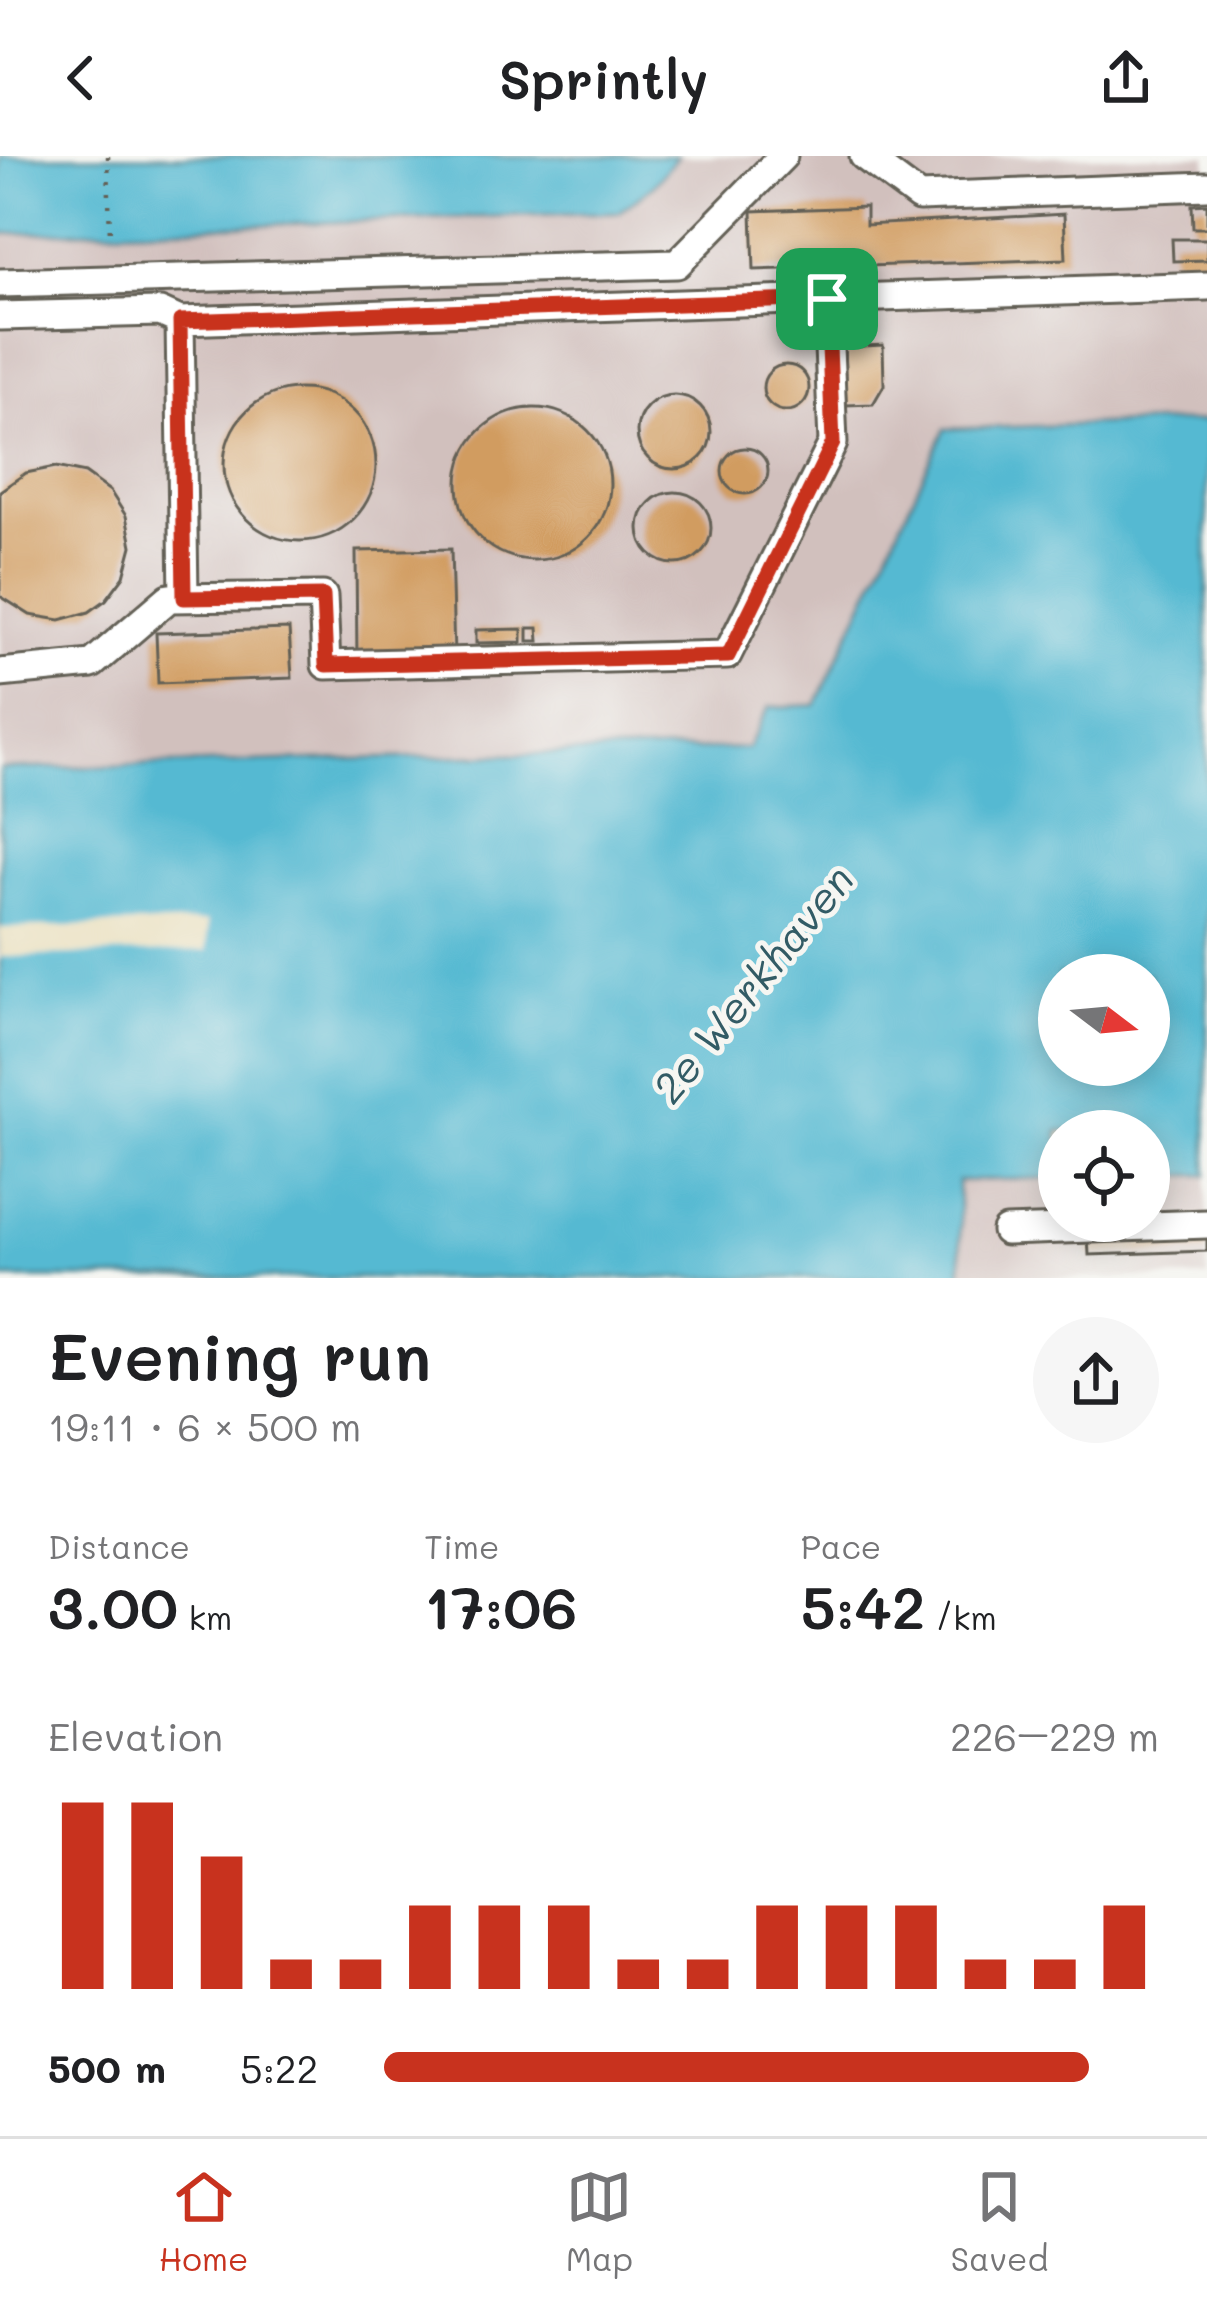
<!DOCTYPE html>
<html lang="en">
<head>
<meta charset="utf-8">
<style>
	body { margin:0; font-family:Mali,sans-serif; background:#f6f6f6; color:#202124; height:100vh; display:flex; flex-direction:column; font-size:45px; white-space:nowrap }
	* { box-sizing:border-box; margin:0 }
	p { font-size:39px; color:#757577 }
	.icon { flex:none; width:66px; height:66px; fill:none; stroke:currentColor; stroke-width:2; stroke-linecap:round; stroke-linejoin:round }
	.map { position:relative; height:1122px; overflow:hidden }
	.side { display:flex; flex-direction:column; background:#fff; flex:1 }
	.side>* { flex:none }
	.needle { width:78px; rotate:106deg }
	.fabs { position:absolute; left:1038px; top:798px; display:grid; gap:24px }
	.fabs a { display:grid; place-items:center; width:132px; height:132px; border-radius:50%; background:#fff; box-shadow:0 6px 30px #0003; font-size:60px }
	.pin { position:absolute; display:grid; place-items:center; width:102px; height:102px; color:#fff; margin:-51px; border-radius:24px; box-shadow:0 6px 18px #0006 }
	.round { display:grid; place-items:center; flex:none; width:126px; height:126px; border-radius:63px; background:#f6f6f6 }
	.head { display:flex; align-items:center; justify-content:space-between; height:204px; padding:0 48px }
	h1 { font-size:66px; font-weight:600; line-height:90px }
	.stats { display:grid; grid-template-columns:repeat(3,1fr); gap:18px; height:204px; padding:12px 48px }
	.stats div { display:grid; align-content:center }
	.stats b { font-size:60px; font-weight:600 }
	.stats small { font-size:33px; font-weight:400 }
	.stats p { font-size:33px }
	.chart { height:336px; padding:24px 48px }
	.chart p { display:flex; justify-content:space-between }
	.chart svg { width:100%; height:216px; margin-top:12px; stroke:#c8321e; stroke-width:6 }
	ul { padding:0 48px; list-style:none; font-size:39px }
	li { display:grid; grid-template-columns:192px 144px 1fr; align-items:center; height:90px }
	li i { height:30px; border-radius:15px; background:#c8321e }
	header { display:flex; justify-content:space-between; align-items:center; height:156px; padding:0 48px; background:#fff; font-size:54px; font-weight:600 }
	.tabs { display:flex; justify-content:space-around; align-items:center; height:168px; border-top:3px solid #e0e0e0; background:#fff; font-size:33px; color:#757577 }
	.tabs a { display:grid; justify-items:center; gap:6px }
	.tabs .current { color:#c8321e }
	.map>svg:first-child { display:block }
	.industrial { fill:#d1c0bd }
	.water { fill:#54b9d2; stroke:#386a77; stroke-width:3; fill-rule:evenodd }
	.pier { fill:#ebe1c1 }
	.building { fill:#d19c61 }
	.lines { fill:none; stroke-linecap:round; stroke-linejoin:round }
	.minor-casing { stroke:#646156; stroke-width:33 }
	.path { stroke:#646156; stroke-width:4.5; stroke-dasharray:3 9; stroke-linecap:butt }
	.minor { stroke:#fff; stroke-width:27 }
	.route-casing { stroke:#fff; stroke-width:24 }
	.route { stroke:#c8321e; stroke-width:15 }
	.labels { text-anchor:middle; dominant-baseline:central; stroke-width:10; stroke-linejoin:round; paint-order:stroke }
	.water-label { font-size:42px; font-style:italic; fill:#325b65; stroke:#f6f6f2 }
</style>
</head>
<body>
<header><svg class="icon" aria-label="back" viewBox="0 0 24 24"><path d="M15 5l-7 7 7 7"/></svg>Sprintly<svg class="icon" aria-label="share" viewBox="0 0 24 24"><path d="M12 15V3M7 8l5-5 5 5M5 13v7h14v-7"/></svg></header>
<div class="map">
<svg width="1207" height="1122" viewBox="0 0 1207 1122">
	<rect width="100%" height="100%" fill="#f6f6f2"/>
	<filter id="ink" filterUnits="userSpaceOnUse"><feTurbulence type="fractalNoise" baseFrequency=".00833" numOctaves="2"/><feDisplacementMap in="SourceGraphic" scale="24" xChannelSelector="R" yChannelSelector="G"/><feConvolveMatrix kernelMatrix="1 2 1 2 8 2 1 2 1" color-interpolation-filters="sRGB"/></filter>
	<filter id="wash" filterUnits="userSpaceOnUse"><feTurbulence type="fractalNoise" baseFrequency=".004" numOctaves="4" result="noise"/><feDisplacementMap in="SourceGraphic" scale="48" xChannelSelector="R" yChannelSelector="G"/><feGaussianBlur stdDeviation="2.7" result="paint"/><feColorMatrix in="noise" values="0 0 0 0 0 0 0 0 0 0 0 0 0 0 0 0 0 1.4 0 .05"/><feComposite in="paint" operator="in"/></filter>
	<g filter="url(#wash)">
		<rect width="100%" height="100%" fill="#ebe1c1"/>
		<path class="industrial" d="M 678,0 L 1207,0 L 1207,265 L 945,273 L 815,549 L 769,551 L 748,592 L 0,613 L 0,78 L 619,56 L 653,30 Z
			M 1207,1019 L 1207,1122 L 962,1122 L 957,1024 L 1059,1022 L 1059,1065 L 1149,1065 L 1149,1020 Z"/>
		<path class="water" d="M 0,0 L 678,0 L 653,30 L 619,56 L 0,78 Z
			M 1207,265 L 1207,1019 L 1149,1020 L 1149,975 L 1059,975 L 1059,1022 L 958,1025 L 962,1122 L 0,1122 L 0,613 L 748,592 L 769,551 L 816,549 L 945,273 ZM 1059,819 L 1149,819 L 1149,909 L 1059,909 Z"/>
		<path class="pier" d="M 207,766 L 207,795 L 0,801 L 0,772 Z"/>
		<g id="blocks">
			<path class="building" d="M 1207,48 L 1207,72 L 1193,72 L 1192,49 Z
				M 866,51 L 866,69 L 1064,58 L 1066,103 L 754,114 L 752,55 Z
				M 1172,83 L 1207,83 L 1207,104 L 1173,105 Z
				M 883,189 L 884,229 L 873,248 L 846,249 L 844,191 Z
				M763 232a23 23 0 1 1 46 0a23 23 0 1 1-46 0Z
				M224 309a76 76 0 1 1 152 0a76 76 0 1 1-152 0Z
				M637 276a37 37 0 1 1 74 0a37 37 0 1 1-74 0Z
				M458 328a76 76 0 1 1 152 0a76 76 0 1 1-152 0Z
				M722 315a23 23 0 1 1 46 0a23 23 0 1 1-46 0Z
				M 56,311 L 85,317 L 110,335 L 126,360 L 132,390 L 124,420 L 106,444 L 89,456 L 60,464 L 30,459 L 0,440 L 0,335 L 26,317 Z
				M639 372a36 36 0 1 1 72 0a36 36 0 1 1-72 0Z
				M 451,393 L 454,500 L 357,505 L 356,395 Z
				M 528,472 L 538,472 L 539,485 L 528,485 Z
				M 289,473 L 292,522 L 158,527 L 156,477 Z
				M 522,473 L 522,486 L 476,487 L 476,474 Z
				M 1207,1076 L 1207,1095 L 1089,1099 L 1088,1080 Z"/>
		</g>
	</g>
	<g filter="url(#ink)">
		<use href="#blocks" fill-opacity="0" stroke="#646156" stroke-width="3"/>
		<g class="lines">
			<defs>
				<path id="minor" d="M 864,0 L 919,41 L 1207,30
					M 0,127 L 677,108 L 783,0
					M 0,160 L 160,156 L 180,165 L 1207,130
					M 180,165 L 184,442
					M 0,517 L 92,508 L 169,442 L 323,440 L 326,509 L 727,499 L 833,287 L 827,143
					M 1006,1075 L 1207,1068"/>
			</defs>
			<use href="#minor" class="minor-casing"/>
			<path class="path" d="M 108,0 L 110,83"/>
			<use href="#minor" class="minor"/>
		</g>
	</g>
	<g class="lines" filter="url(#ink)">
		<defs>
			<path id="route" d="M 827,143 L 833,287 L 728,500 L 326,509 L 323,440 L 184,442 L 180,165 Z"/>
		</defs>
		<use href="#route" class="route-casing"/>
		<use href="#route" class="route"/>
	</g>
	<g class="labels">
		<g class="water-label">
			<text transform="translate(752 827) rotate(-51)">2e Werkhaven</text>
		</g>
	</g>
</svg>
<div class="fabs">
<a><svg class="needle" viewBox="-14 -14 28 28"><path d="M0-13l5 13h-10z" fill="#e53935"/><path d="M0 13l5-13h-10z" fill="#757577"/></svg></a>
<a><svg class="icon" aria-label="locate" viewBox="0 0 24 24"><circle cx="12" cy="12" r="6"/><path d="M12 2v4M12 18v4M2 12h4M18 12h4"/></svg></a>
</div>
<div class="pin" style="left:827px;top:143px;background:#1e9e55"><svg class="icon" aria-label="arrive" viewBox="0 0 24 24"><path d="M6 21V4h12l-3 4 3 4H6"/></svg></div>
</div>
<section class="side">
<div class="head"><div><h1>Evening run</h1><p>19:11 · 6 × 500 m</p></div><a class="round"><svg class="icon" aria-label="share" viewBox="0 0 24 24"><path d="M12 15V3M7 8l5-5 5 5M5 13v7h14v-7"/></svg></a></div>
<div class="stats">
<div><p>Distance</p><b>3.00<small> km</small></b></div>
<div><p>Time</p><b>17:06</b></div>
<div><p>Pace</p><b>5:42<small> /km</small></b></div>
</div>
<div class="chart"><p><span>Elevation</span>226–229 m</p>
<svg viewBox="0 0 160 44" preserveAspectRatio="none"><path d="M5 44V6M15 44V6M25 44V17M35 44V38M45 44V38M55 44V27M65 44V27M75 44V27M85 44V38M95 44V38M105 44V27M115 44V27M125 44V27M135 44V38M145 44V38M155 44V27"/></svg>
</div>
<ul>
<li><b>500 m</b>5:22<i style="width:91%"></i></li>
</ul>
</section>
<nav class="tabs">
<a class="current"><svg class="icon" aria-label="home" viewBox="0 0 24 24"><path d="M3 11l9-7 9 7M6 9v11h12V9"/></svg>Home</a>
<a><svg class="icon" aria-label="map" viewBox="0 0 24 24"><path d="M3 6l6-2 6 2 6-2v14l-6 2-6-2-6 2zM9 4v14M15 6v14"/></svg>Map</a>
<a><svg class="icon" aria-label="saved" viewBox="0 0 24 24"><path d="M7 4h10v16l-5-4-5 4z"/></svg>Saved</a>
</nav>
</body>
</html>
